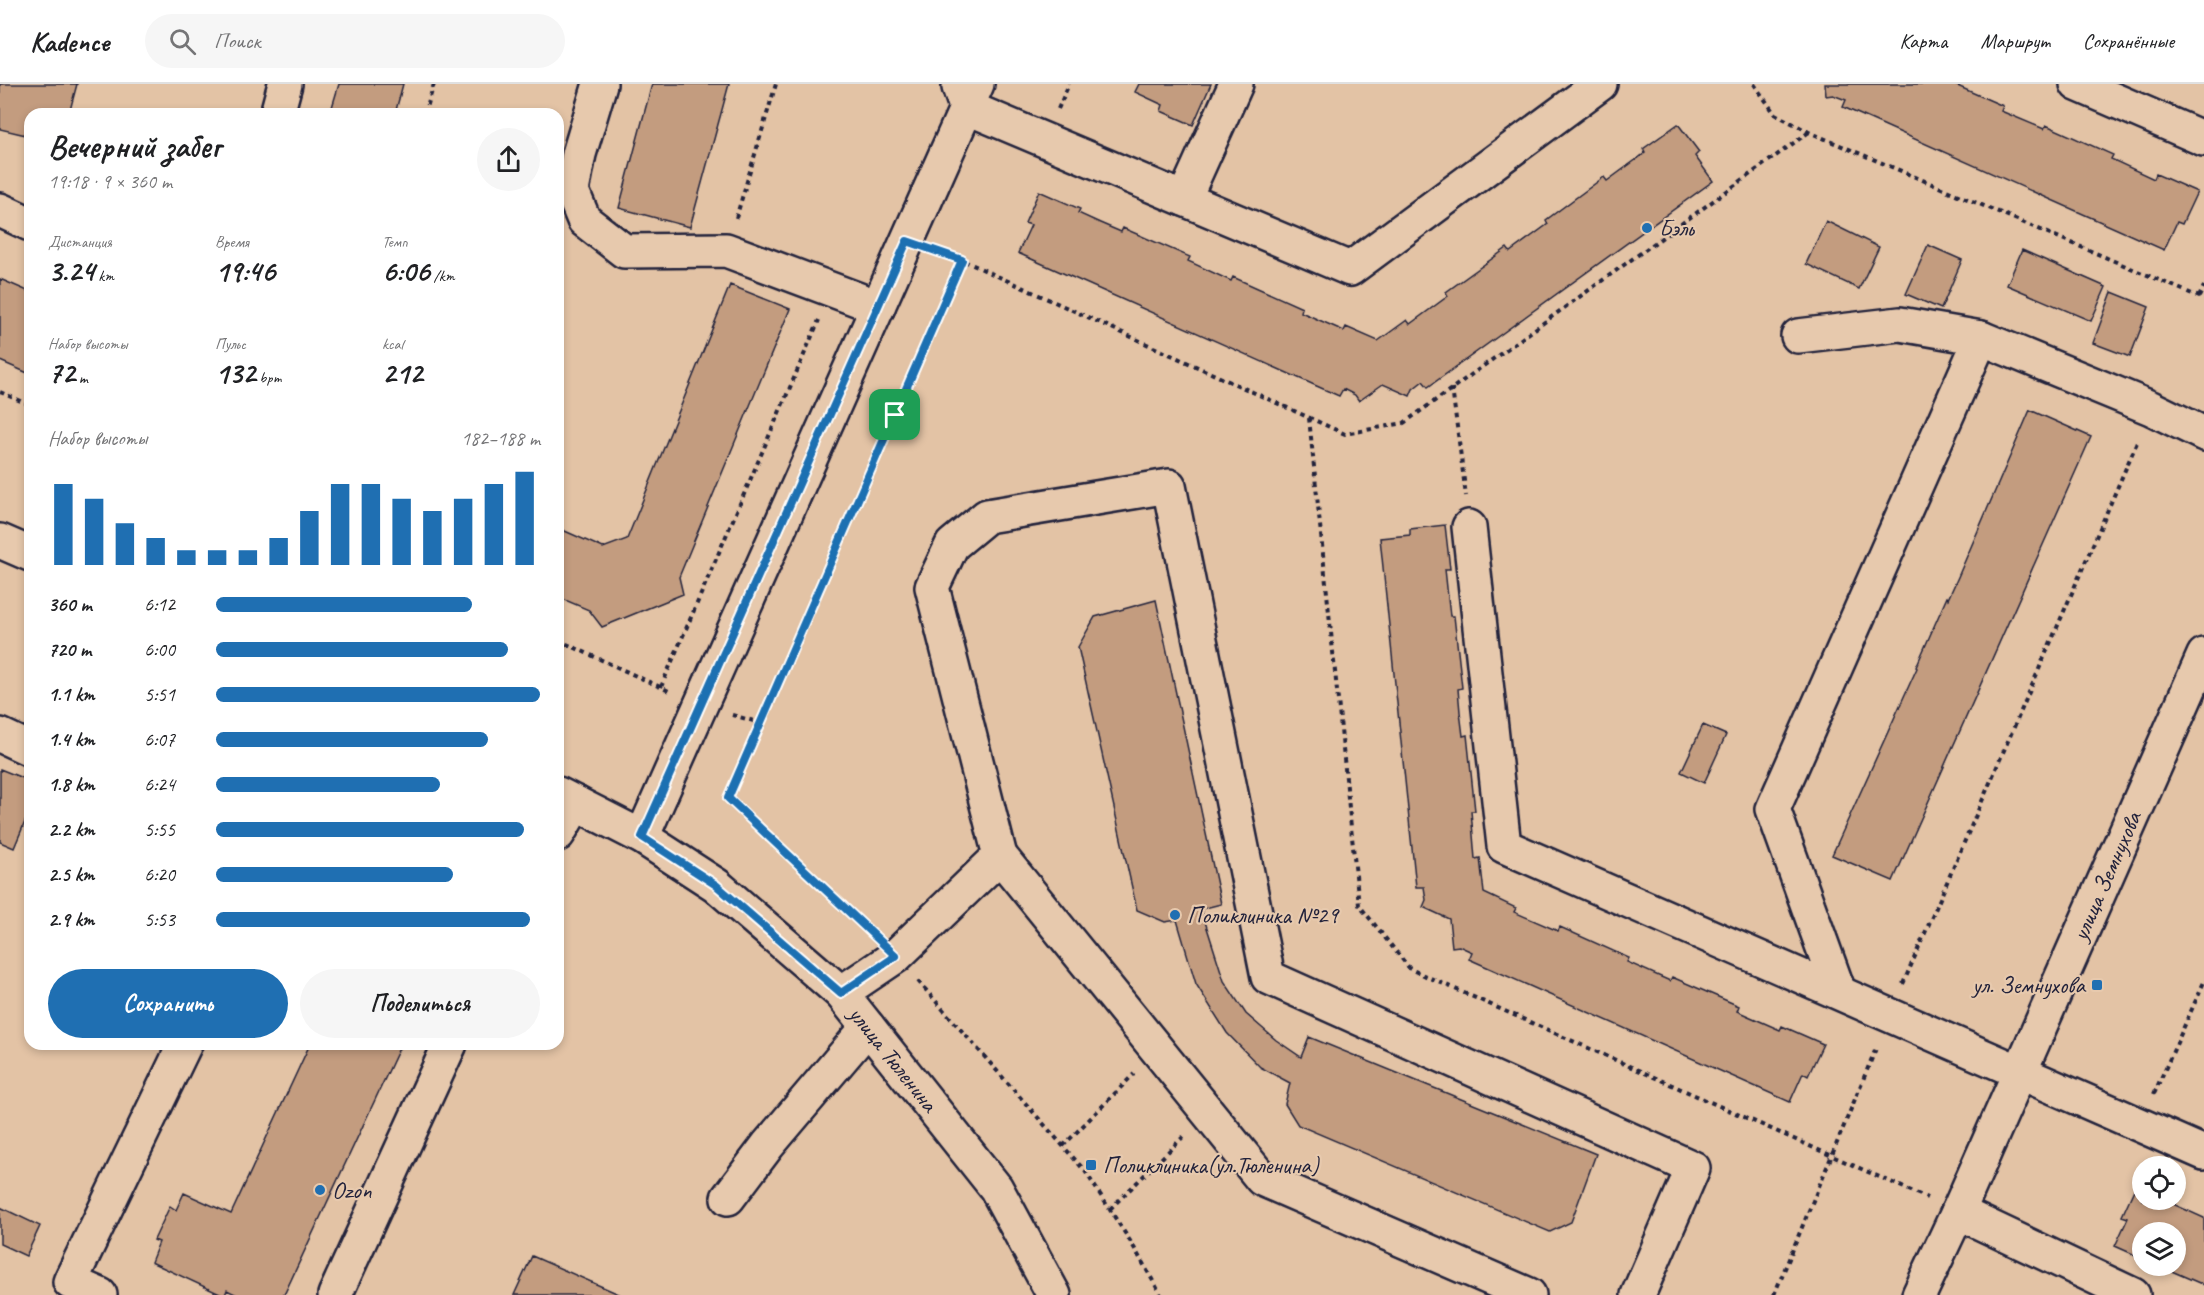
<!DOCTYPE html>
<html lang="ru">
<head>
<meta charset="utf-8">
<style>
	body { margin:0; font-family:Caveat,sans-serif; background:#f6f6f6; color:#202124; height:100vh; display:flex; flex-direction:column; font-size:22px; white-space:nowrap }
	* { box-sizing:border-box; margin:0 }
	p { font-size:20px; color:#757577 }
	.icon { flex:none; width:33px; height:33px; fill:none; stroke:currentColor; stroke-width:2; stroke-linecap:round; stroke-linejoin:round }
	.map { position:relative; flex:1; overflow:hidden }
	.details { position:absolute; left:24px; top:24px; width:540px; height:942px; display:flex; flex-direction:column; background:#fff; border-radius:18px; box-shadow:0 3px 9px #0003 }
	.details>* { flex:none }
	.controls { position:absolute; left:2132px; top:1072px; display:grid; gap:12px }
	.controls a { display:grid; place-items:center; width:54px; height:54px; border-radius:50%; background:#fff; box-shadow:0 3px 9px #0003; font-size:30px }
	.pin { position:absolute; display:grid; place-items:center; width:51px; height:51px; color:#fff; margin:-26px; border-radius:12px; box-shadow:0 3px 9px #0006 }
	.round { display:grid; place-items:center; flex:none; width:63px; height:63px; border-radius:32px; background:#f6f6f6 }
	.overview { display:flex; align-items:center; justify-content:space-between; height:102px; padding:0 24px }
	h1 { font-size:33px; font-weight:700; line-height:45px }
	.metrics { display:grid; grid-template-columns:repeat(3,1fr); gap:9px; height:102px; padding:6px 24px }
	.metrics div { display:grid; align-content:center }
	.metrics b { font-size:30px; font-weight:700 }
	.metrics small { font-size:16px; font-weight:400 }
	.metrics p { font-size:16px }
	.chart { height:168px; padding:12px 24px }
	.chart p { display:flex; justify-content:space-between }
	.chart svg { width:100%; height:108px; margin-top:6px; stroke:#1f6fb2; stroke-width:6 }
	.button { display:flex; gap:12px; margin-top:auto; padding:12px 24px }
	.button a { flex:1; height:69px; border-radius:36px; background:#1f6fb2; color:#fff; font-size:24px; font-weight:700; line-height:69px; text-align:center }
	.button a+a { background:#f6f6f6; color:#202124 }
	ul { padding:0 24px; list-style:none; font-size:20px }
	li { display:grid; grid-template-columns:96px 72px 1fr; align-items:center; height:45px }
	li i { height:15px; border-radius:8px; background:#1f6fb2 }
	header { display:flex; align-items:center; gap:36px; box-sizing:border-box; height:84px; padding:0 30px; background:#fff; border-bottom:2px solid #e0e0e0 }
	header strong { font-size:28px }
	nav { display:flex; gap:33px; margin-inline-start:auto; font-size:21px }
	.search { width:420px; height:54px; background:#f6f6f6; display:flex; align-items:center; gap:15px; box-sizing:border-box; padding:0 21px; border-radius:33px; color:#757577; font-size:22px }
	.map>svg:first-child { display:block }
	.building { fill:#c39c7f; stroke:#22223b; stroke-width:1.5 }
	.lines { fill:none; stroke-linecap:round; stroke-linejoin:round }
	.minor-casing { stroke:#22223b; stroke-width:38 }
	.path { stroke:#22223b; stroke-width:4; stroke-dasharray:4.5 4.5; stroke-linecap:butt }
	.minor { stroke:#e7c9ad; stroke-width:33 }
	.route-casing { stroke:#fff; stroke-width:12 }
	.route { stroke:#1f6fb2; stroke-width:8 }
	.poi-dot { fill:#1f6fb2; stroke:#e7c9ad; stroke-width:2 }
	.labels { text-anchor:middle; dominant-baseline:central; stroke-width:4.5; stroke-linejoin:round; paint-order:stroke }
	.poi-label { font-size:24px; fill:#22223b; stroke:#e7c9ad; text-anchor:start }
	.street-label { font-size:24px; fill:#22223b; stroke:#e7c9ad }
</style>
</head>
<body>
<header>
<strong>Kadence</strong>
<div class="search"><svg class="icon" aria-label="search" viewBox="0 0 24 24"><circle cx="10" cy="10" r="6"/><path d="M15 15l6 6"/></svg>Поиск</div>
<nav><a>Карта</a><a>Маршрут</a><a>Сохранённые</a></nav>
</header>
<div class="map">
<svg width="2204" height="1211" viewBox="0 0 2204 1211">
	<rect width="100%" height="100%" fill="#e3c3a5"/>
	<filter id="ink" filterUnits="userSpaceOnUse"><feTurbulence type="fractalNoise" baseFrequency=".0167" numOctaves="2"/><feDisplacementMap in="SourceGraphic" scale="12" xChannelSelector="R" yChannelSelector="G"/><feConvolveMatrix kernelMatrix="1 2 1 2 8 2 1 2 1" color-interpolation-filters="sRGB"/></filter>
	<g filter="url(#ink)">
		<path class="building" d="M 0,0 L 77,0 L 69,30 L 30,30 L 30,52 L 0,45 Z
			M 339,0 L 403,0 L 395,30 L 330,30 Z
			M 652,0 L 729,0 L 690,143 L 619,124 Z
			M 1139,0 L 1211,0 L 1193,41 L 1161,27 L 1163,21 L 1135,8 Z
			M 1825,0 L 1953,0 L 2003,22 L 2001,27 L 2044,45 L 2046,41 L 2113,71 L 2111,75 L 2154,95 L 2156,90 L 2197,108 L 2182,140 L 2177,138 L 2164,166 L 1843,23 L 1846,16 L 1833,11 L 1826,12 Z
			M 1678,40 L 1699,68 L 1695,72 L 1713,97 L 1428,303 L 1423,297 L 1413,305 L 1410,312 L 1383,300 L 1359,317 L 1355,311 L 1343,305 L 1339,312 L 1018,169 L 1031,141 L 1025,139 L 1039,107 L 1080,125 L 1078,129 L 1100,139 L 1121,148 L 1123,144 L 1190,173 L 1188,177 L 1231,197 L 1233,193 L 1302,224 L 1301,228 L 1344,247 L 1346,243 L 1378,257 L 1407,236 L 1410,240 L 1448,212 L 1446,208 L 1507,164 L 1510,168 L 1548,140 L 1546,136 L 1604,93 L 1607,97 L 1645,69 L 1643,65 Z
			M 1826,137 L 1879,163 L 1859,205 L 1806,180 Z
			M 1928,161 L 1962,176 L 1941,225 L 1906,210 Z
			M 2022,166 L 2106,203 L 2091,237 L 2007,201 Z
			M 0,195 L 30,208 L 30,290 L 0,277 Z
			M 730,201 L 790,225 L 679,493 L 683,510 L 602,543 L 589,526 L 558,513 L 558,444 L 603,464 L 627,455 Z
			M 2112,208 L 2149,223 L 2130,273 L 2093,259 Z
			M 2030,326 L 2091,353 L 1893,797 L 1832,771 L 1917,584 L 1916,583 L 1947,513 L 1948,515 L 1958,493 Z
			M 1445,441 L 1450,485 L 1445,485 L 1450,532 L 1454,532 L 1462,604 L 1458,605 L 1460,628 L 1463,652 L 1467,651 L 1475,727 L 1471,727 L 1475,775 L 1480,774 L 1484,809 L 1516,824 L 1514,828 L 1558,847 L 1560,843 L 1629,874 L 1627,878 L 1670,897 L 1672,893 L 1739,922 L 1737,927 L 1780,946 L 1782,942 L 1823,960 L 1808,992 L 1803,989 L 1790,1018 L 1469,875 L 1472,868 L 1459,862 L 1452,863 L 1449,835 L 1423,823 L 1426,816 L 1424,803 L 1416,803 L 1380,454 L 1410,451 L 1410,445 Z
			M 1156,516 L 1221,820 L 1201,825 L 1224,897 L 1246,930 L 1276,956 L 1301,973 L 1309,953 L 1596,1070 L 1571,1138 L 1550,1148 L 1298,1041 L 1285,1020 L 1290,999 L 1260,983 L 1227,949 L 1196,900 L 1177,836 L 1165,838 L 1137,826 L 1078,563 L 1095,533 Z
			M 1703,641 L 1726,651 L 1704,699 L 1681,688 Z
			M 0,685 L 30,697 L 30,726 L 14,764 L 0,758 Z
			M 310,960 L 401,960 L 284,1211 L 237,1211 L 227,1206 L 225,1211 L 222,1211 L 151,1178 L 159,1158 L 154,1156 L 170,1122 L 176,1126 L 184,1109 L 231,1130 Z
			M 2137,1099 L 2142,1101 L 2142,1116 L 2175,1116 L 2177,1117 L 2175,1121 L 2204,1134 L 2204,1201 L 2160,1182 L 2175,1182 L 2175,1149 L 2142,1149 L 2142,1174 L 2115,1162 L 2128,1134 L 2122,1132 Z
			M 0,1123 L 40,1142 L 26,1172 L 0,1160 Z
			M 532,1172 L 621,1211 L 514,1211 Z"/>
		<g class="lines">
			<defs>
				<g id="minor">
					<path d="M 600,0 L 579,70 L 572,107 L 584,136 L 624,167 L 726,166 L 878,223"/>
					<path d="M 2077,0 L 2204,55"/>
					<path d="M 959,3 L 966,23 L 1350,185 L 1600,0"/>
					<path d="M 277,30 L 285,0"/>
					<path d="M 1184,115 L 1236,0"/>
					<path d="M 0,126 L 30,140"/>
					<path d="M 1798,252 L 1900,240 L 1981,254 L 2151,324 L 2204,350"/>
					<path d="M 1469,443 L 1504,762 L 2204,1069"/>
					<path d="M 0,457 L 30,470"/>
					<path d="M 0,651 L 30,665"/>
					<path id="s1" d="M 558,710 L 642,753 L 716,801 L 841,909 L 996,1104 L 1054,1211"/>
					<path d="M 558,750 L 576,719"/>
					<path d="M 642,753 L 977,0"/>
					<path d="M 1000,772 L 932,503 L 952,461 L 987,432 L 1169,402 L 1268,893 L 1693,1084 L 1638,1211"/>
					<path d="M 1839,908 L 1773,725 L 1981,254"/>
					<path d="M 841,909 L 896,872 L 1000,772 L 1262,1095 L 1529,1211"/>
					<path d="M 728,1114 L 768,1061 L 868,943"/>
					<path d="M 1958,1128 L 2133,1211"/>
					<path d="M 100,1211 L 70,1198 L 185,960"/>
					<path d="M 335,1211 L 450,960"/>
					<path id="s2" d="M 1919,1211 L 1958,1128 L 2204,571"/>
				</g>
			</defs>
			<use href="#minor" class="minor-casing"/>
			<path class="path" d="M 1754,0 L 1775,30 L 1809,48 L 2204,215
				M 1058,25 L 1069,0
				M 425,30 L 434,0
				M 736,134 L 776,0
				M 939,168 L 962,176 L 1345,350 L 1404,339 L 1809,48
				M 2199,213 L 2204,202
				M 1452,304 L 1466,412
				M 0,308 L 30,321
				M 1309,334 L 1359,821 L 1410,885 L 1927,1114
				M 558,556 L 669,607
				M 661,603 L 819,236
				M 732,631 L 761,639
				M 871,848 L 728,715 L 962,176
				M 918,897 L 1085,1087 L 1132,1160 L 1161,1211
				M 1903,900 L 2138,356
				M 2154,1010 L 2204,898
				M 1063,1062 L 1134,990
				M 1110,1125 L 1184,1052
				M 1774,1211 L 1877,962"/>
			<use href="#minor" class="minor"/>
		</g>
	</g>
	<g class="lines" filter="url(#ink)">
		<defs>
			<path id="route" d="M 907,157 L 962,176 L 728,714 L 896,872 L 841,909 L 716,801 L 642,753 Z"/>
		</defs>
		<use href="#route" class="route-casing"/>
		<use href="#route" class="route"/>
	</g>
	<g class="poi-dot">
		<circle cx="1647" cy="144" r="6"/>
		<circle cx="1175" cy="831" r="6"/>
		<rect x="2091" y="895" width="12" height="12" rx="3"/>
		<rect x="1085" y="1075" width="12" height="12" rx="3"/>
		<circle cx="320" cy="1106" r="6"/>
	</g>
	<g class="labels">
		<g class="poi-label">
			<text x="1659" y="144">Бэль</text>
			<text x="1187" y="831">Поликлиника №29</text>
			<text x="2085" y="901" text-anchor="end">ул. Земнухова</text>
			<text x="1103" y="1081">Поликлиника(ул.Тюленина)</text>
			<text x="332" y="1106">Ozon</text>
		</g>
		<g class="street-label">
			<text stroke="none"><textPath href="#s2" startOffset="459">улица Земнухова</textPath></text>
			<text stroke="none"><textPath href="#s1" startOffset="432">улица Тюленина</textPath></text>
		</g>
	</g>
</svg>
<div class="controls">
<a><svg class="icon" aria-label="locate" viewBox="0 0 24 24"><circle cx="12" cy="12" r="6"/><path d="M12 2v4M12 18v4M2 12h4M18 12h4"/></svg></a>
<a><svg class="icon" aria-label="layers" viewBox="0 0 24 24"><path d="M12 4l9 5-9 5-9-5zM3 14l9 5 9-5"/></svg></a>
</div>
<div class="pin" style="left:895px;top:331px;background:#1e9e55"><svg class="icon" aria-label="arrive" viewBox="0 0 24 24"><path d="M6 21V4h12l-3 4 3 4H6"/></svg></div>
<section class="details">
<div class="overview"><div><h1>Вечерний забег</h1><p>19:18 · 9 × 360 m</p></div><a class="round"><svg class="icon" aria-label="share" viewBox="0 0 24 24"><path d="M12 15V3M7 8l5-5 5 5M5 13v7h14v-7"/></svg></a></div>
<div class="metrics">
<div><p>Дистанция</p><b>3.24<small> km</small></b></div>
<div><p>Время</p><b>19:46</b></div>
<div><p>Темп</p><b>6:06<small> /km</small></b></div>
</div>
<div class="metrics">
<div><p>Набор высоты</p><b>72<small> m</small></b></div>
<div><p>Пульс</p><b>132<small> bpm</small></b></div>
<div><p>kcal</p><b>212</b></div>
</div>
<div class="chart"><p><span>Набор высоты</span>182–188 m</p>
<svg viewBox="0 0 160 44" preserveAspectRatio="none"><path d="M5 44V11M15 44V17M25 44V27M35 44V33M45 44V38M55 44V38M65 44V38M75 44V33M85 44V22M95 44V11M105 44V11M115 44V17M125 44V22M135 44V17M145 44V11M155 44V6"/></svg>
</div>
<ul>
<li><b>360 m</b>6:12<i style="width:79%"></i></li>
<li><b>720 m</b>6:00<i style="width:90%"></i></li>
<li><b>1.1 km</b>5:51<i style="width:100%"></i></li>
<li><b>1.4 km</b>6:07<i style="width:84%"></i></li>
<li><b>1.8 km</b>6:24<i style="width:69%"></i></li>
<li><b>2.2 km</b>5:55<i style="width:95%"></i></li>
<li><b>2.5 km</b>6:20<i style="width:73%"></i></li>
<li><b>2.9 km</b>5:53<i style="width:97%"></i></li>
</ul>
<div class="button"><a>Сохранить</a><a>Поделиться</a></div>
</section>
</div>
</body>
</html>
